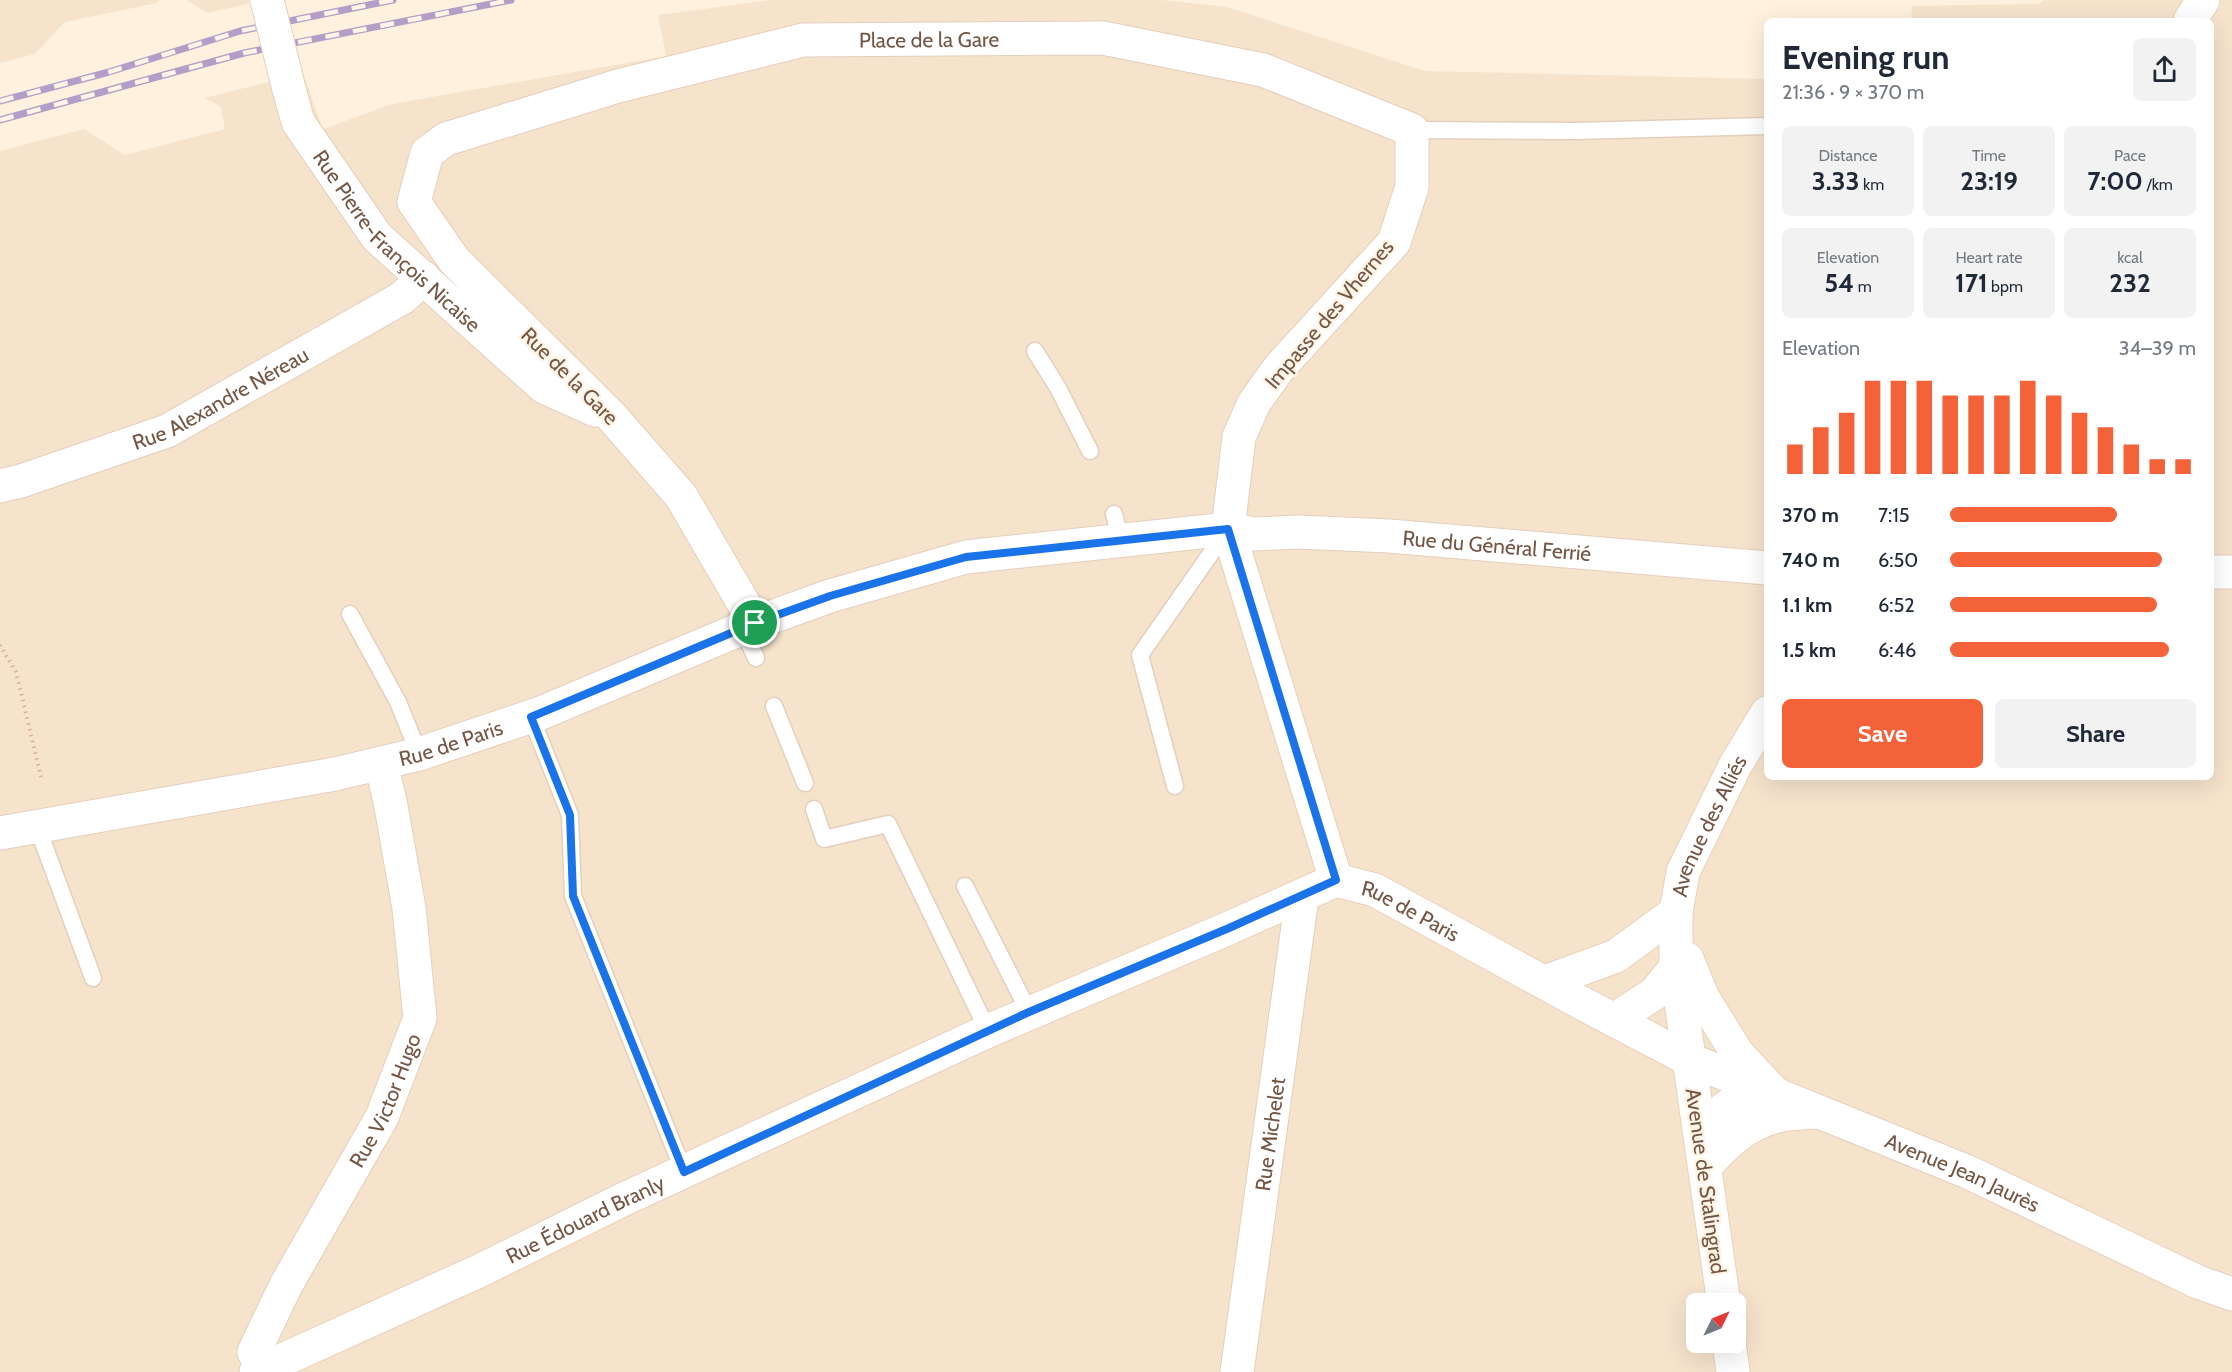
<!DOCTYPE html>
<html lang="en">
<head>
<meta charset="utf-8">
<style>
	body { margin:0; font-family:Cabin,sans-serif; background:#f2f2f3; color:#1f2937; height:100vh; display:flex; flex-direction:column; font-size:22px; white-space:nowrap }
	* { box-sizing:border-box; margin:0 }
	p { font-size:20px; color:#747a83 }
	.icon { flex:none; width:33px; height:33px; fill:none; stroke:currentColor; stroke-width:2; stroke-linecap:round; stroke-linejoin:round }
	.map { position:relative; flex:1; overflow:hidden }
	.drawer { position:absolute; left:1764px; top:18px; width:450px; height:762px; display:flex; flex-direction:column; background:#fff; border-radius:9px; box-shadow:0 6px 24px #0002 }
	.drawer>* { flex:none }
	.needle { width:39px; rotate:47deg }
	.fabs { position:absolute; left:1686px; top:1293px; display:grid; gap:12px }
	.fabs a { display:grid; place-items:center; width:60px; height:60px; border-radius:9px; background:#fff; box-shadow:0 6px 24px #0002; font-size:30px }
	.pin { position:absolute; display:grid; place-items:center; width:51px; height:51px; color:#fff; margin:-26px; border:3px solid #fff; border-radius:50%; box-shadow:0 2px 6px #0007 }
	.round { display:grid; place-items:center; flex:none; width:63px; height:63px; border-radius:9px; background:#f2f2f3 }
	.headline { display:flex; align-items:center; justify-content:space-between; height:102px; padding:0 18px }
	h1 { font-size:33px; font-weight:700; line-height:45px }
	.figures { display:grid; grid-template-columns:repeat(3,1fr); gap:9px; height:102px; padding:6px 18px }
	.figures div { display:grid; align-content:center; border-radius:9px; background:#f2f2f3; text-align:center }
	.figures b { font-size:26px; font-weight:700 }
	.figures small { font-size:16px; font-weight:400 }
	.figures p { font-size:16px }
	.chart { height:168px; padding:12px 18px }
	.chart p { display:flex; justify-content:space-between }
	.chart svg { width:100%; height:108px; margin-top:6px; stroke:#f36238; stroke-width:6 }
	.cta { display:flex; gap:12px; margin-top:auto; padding:12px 18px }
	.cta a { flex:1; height:69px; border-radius:9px; background:#f36238; color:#fff; font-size:24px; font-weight:700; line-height:69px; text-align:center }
	.cta a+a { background:#f2f2f3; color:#1f2937 }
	ul { padding:0 18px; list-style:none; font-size:20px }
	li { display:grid; grid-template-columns:96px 72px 1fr; align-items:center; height:45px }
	li i { height:15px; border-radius:8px; background:#f36238 }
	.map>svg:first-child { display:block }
	.residential { fill:#f6e3cc; fill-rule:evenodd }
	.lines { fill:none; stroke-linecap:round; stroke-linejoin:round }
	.service-casing { stroke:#e4cfbc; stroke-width:19 }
	.minor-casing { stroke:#e4cfbc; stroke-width:35 }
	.tertiary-casing { stroke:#e4cfbc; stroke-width:35 }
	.secondary-casing { stroke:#ead0b9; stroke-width:35 }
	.path { stroke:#dab197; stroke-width:4; stroke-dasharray:1.5 4.5; stroke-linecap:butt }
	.service { stroke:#fff; stroke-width:16 }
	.minor { stroke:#fff; stroke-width:33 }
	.tertiary { stroke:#fff; stroke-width:33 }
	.secondary { stroke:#fff; stroke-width:33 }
	.rail-casing { stroke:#b49dc7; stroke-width:7 }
	.rail { stroke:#fff5e6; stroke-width:4.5; stroke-dasharray:14; stroke-linecap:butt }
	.minor-bridge-casing { stroke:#e4cfbc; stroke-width:35; stroke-linecap:butt }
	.minor-bridge { stroke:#fff; stroke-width:33 }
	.route-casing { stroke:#fff; stroke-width:12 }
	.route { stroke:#1a73e8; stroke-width:8 }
	.labels { text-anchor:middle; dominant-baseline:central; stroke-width:5; stroke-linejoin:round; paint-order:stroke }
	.street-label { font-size:21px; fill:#755644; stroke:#fff5e6 }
</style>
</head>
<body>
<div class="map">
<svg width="2232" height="1372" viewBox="0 0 2232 1372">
	<rect width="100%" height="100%" fill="#fef2de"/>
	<path class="residential" d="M 0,0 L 159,0 L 157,3 L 65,22 L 35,54 L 0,63 Z
		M 187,0 L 266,0 L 207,13 Z
		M 771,0 L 1161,0 L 1227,7 L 1425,71 L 1767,79 L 1767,777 L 2211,777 L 2211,21 L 1911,21 L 1912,6 L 2038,4 L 2044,0 L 2232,0 L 2232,1372 L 0,1372 L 0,151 L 84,129 L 125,155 L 225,129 L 221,107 L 205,98 L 303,73 L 323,129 L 392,104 L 666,56 L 658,15 ZM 1696,1304 L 1736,1304 L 1736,1342 L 1696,1342 Z"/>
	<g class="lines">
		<defs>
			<path id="service" d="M 1412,130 L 1575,131 L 1767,126
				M 1035,351 L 1058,388 L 1090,451
				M 1114,514 L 1121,541
				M 350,614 L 398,702 L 419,754
				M 742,628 L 756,658
				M 774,706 L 805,783
				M 531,717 L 570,815 L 573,896 L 684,1172
				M 1175,786 L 1140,655 L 1228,529
				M 814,809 L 824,839 L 888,824 L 988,1031
				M 37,826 L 93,978
				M 965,886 L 1029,1012"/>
			<g id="minor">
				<path id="s1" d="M 289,89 L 298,122 L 377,237 L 544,387 L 595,410"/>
				<path id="s2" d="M 0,486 L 21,481 L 167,431 L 402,298 L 424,278"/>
				<path id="s3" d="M 755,623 L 681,496 L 612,417 L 454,260 L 414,202 L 427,153 L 446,139 L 618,86 L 803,40 L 1103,38 L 1263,70 L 1412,130 L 1412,187 L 1394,242 L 1279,368 L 1254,403 L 1239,437 L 1228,529 L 1336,880"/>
				<path id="s4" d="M 0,833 L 335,774 L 419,754 L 541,713 L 755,623 L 830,596 L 966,557 L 1228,529 L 1255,534 L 1299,532 L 1389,536 L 1767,568"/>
				<path id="s5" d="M 1688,1059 L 1968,1172 L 2198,1282 L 2232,1294"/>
				<path id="s6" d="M 262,1369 L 254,1352 L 286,1285 L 382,1117 L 420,1018 L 409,908 L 390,801 L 381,764"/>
				<path id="s7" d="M 1237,1372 L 1302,897"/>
			</g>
			<path id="tertiary" d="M 2211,572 L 2232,572"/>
			<g id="secondary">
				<path d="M 2190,21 L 2203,0"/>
				<path d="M 1687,959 L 1703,998 L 1737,1053 L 1777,1096"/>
				<path d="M 1545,982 L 1616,956 L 1676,912"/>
				<path d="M 1614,1020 L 1655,993 L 1676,967"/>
				<path d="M 1699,1129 L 1728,1106 L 1757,1087"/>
				<path d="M 1705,1167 C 1723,1146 1746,1124 1774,1117 C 1787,1113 1803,1113 1816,1112"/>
				<path id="s8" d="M 1724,1304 L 1676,967 L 1676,912 L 1683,872 L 1735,766 L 1767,713"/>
				<path d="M 1729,1342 L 1733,1372"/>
				<path id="s9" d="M 256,1372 L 479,1271 L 622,1200 L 988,1031 L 1229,928 L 1336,880 L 1375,890 L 1576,1000 L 1688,1059"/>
			</g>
		</defs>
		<use href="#service" class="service-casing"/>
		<use href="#minor" class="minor-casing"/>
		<use href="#tertiary" class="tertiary-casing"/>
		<use href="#secondary" class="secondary-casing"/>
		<path class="path" d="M 0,645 L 16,672 L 41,777"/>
		<use href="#service" class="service"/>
		<use href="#minor" class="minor"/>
		<use href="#tertiary" class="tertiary"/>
		<use href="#secondary" class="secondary"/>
		<defs>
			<path id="rail" d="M 0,101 L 109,72 L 240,31 L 393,0
				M 0,120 L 244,53 L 511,0"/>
		</defs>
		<use href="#rail" class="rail-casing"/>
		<use href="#rail" class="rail"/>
		<defs>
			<path id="minor-bridge" d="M 267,0 L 289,89"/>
		</defs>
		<use href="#minor-bridge" class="minor-bridge-casing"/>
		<use href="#minor-bridge" class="minor-bridge"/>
	</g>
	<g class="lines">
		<defs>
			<path id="route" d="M 1228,529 L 1336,880 L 1229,928 L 1029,1012 L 684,1172 L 573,896 L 570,815 L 531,717 L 755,623 L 830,596 L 966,557 Z"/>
		</defs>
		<use href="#route" class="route-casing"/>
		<use href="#route" class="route"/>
	</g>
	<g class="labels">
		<g class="street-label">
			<text stroke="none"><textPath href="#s3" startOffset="1116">Place de la Gare</textPath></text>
			<text stroke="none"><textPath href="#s1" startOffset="190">Rue Pierre-François Nicaise</textPath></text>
			<text transform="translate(1329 314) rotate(-50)">Impasse des Vhernes</text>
			<text transform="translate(570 376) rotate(45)">Rue de la Gare</text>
			<text stroke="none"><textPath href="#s2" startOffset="238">Rue Alexandre Néreau</textPath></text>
			<text stroke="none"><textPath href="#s4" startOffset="1542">Rue du Général Ferrié</textPath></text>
			<text stroke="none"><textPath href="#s4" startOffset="460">Rue de Paris</textPath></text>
			<text stroke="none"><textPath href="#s8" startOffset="488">Avenue des Alliés</textPath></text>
			<text stroke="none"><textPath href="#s9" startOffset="1268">Rue de Paris</textPath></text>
			<text stroke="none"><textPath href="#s6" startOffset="303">Rue Victor Hugo</textPath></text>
			<text stroke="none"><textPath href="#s7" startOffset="240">Rue Michelet</textPath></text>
			<text stroke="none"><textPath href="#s5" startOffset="297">Avenue Jean Jaurès</textPath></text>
			<text transform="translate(1706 1181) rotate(82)">Avenue de Stalingrad</text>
			<text stroke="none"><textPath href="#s9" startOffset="363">Rue Édouard Branly</textPath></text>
		</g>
	</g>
</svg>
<div class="fabs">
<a><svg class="needle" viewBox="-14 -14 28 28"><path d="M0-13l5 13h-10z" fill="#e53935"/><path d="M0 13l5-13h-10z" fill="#747a83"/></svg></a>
</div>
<div class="pin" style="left:755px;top:623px;background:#1e9e55"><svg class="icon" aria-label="arrive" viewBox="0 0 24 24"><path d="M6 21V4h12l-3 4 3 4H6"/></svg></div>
<section class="drawer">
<div class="headline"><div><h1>Evening run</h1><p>21:36 · 9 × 370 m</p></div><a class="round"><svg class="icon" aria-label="share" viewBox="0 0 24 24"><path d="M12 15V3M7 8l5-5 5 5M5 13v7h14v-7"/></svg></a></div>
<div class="figures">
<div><p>Distance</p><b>3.33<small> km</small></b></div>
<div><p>Time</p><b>23:19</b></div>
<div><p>Pace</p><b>7:00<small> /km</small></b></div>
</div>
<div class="figures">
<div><p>Elevation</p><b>54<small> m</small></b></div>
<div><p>Heart rate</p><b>171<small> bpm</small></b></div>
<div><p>kcal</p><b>232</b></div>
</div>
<div class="chart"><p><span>Elevation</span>34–39 m</p>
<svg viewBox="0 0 160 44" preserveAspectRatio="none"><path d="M5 44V32M15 44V25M25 44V19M35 44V6M45 44V6M55 44V6M65 44V12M75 44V12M85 44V12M95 44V6M105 44V12M115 44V19M125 44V25M135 44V32M145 44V38M155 44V38"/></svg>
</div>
<ul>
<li><b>370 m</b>7:15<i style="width:68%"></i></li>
<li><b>740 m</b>6:50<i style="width:86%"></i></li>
<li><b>1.1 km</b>6:52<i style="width:84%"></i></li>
<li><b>1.5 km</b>6:46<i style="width:89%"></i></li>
</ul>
<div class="cta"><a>Save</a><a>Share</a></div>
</section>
</div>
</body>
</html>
